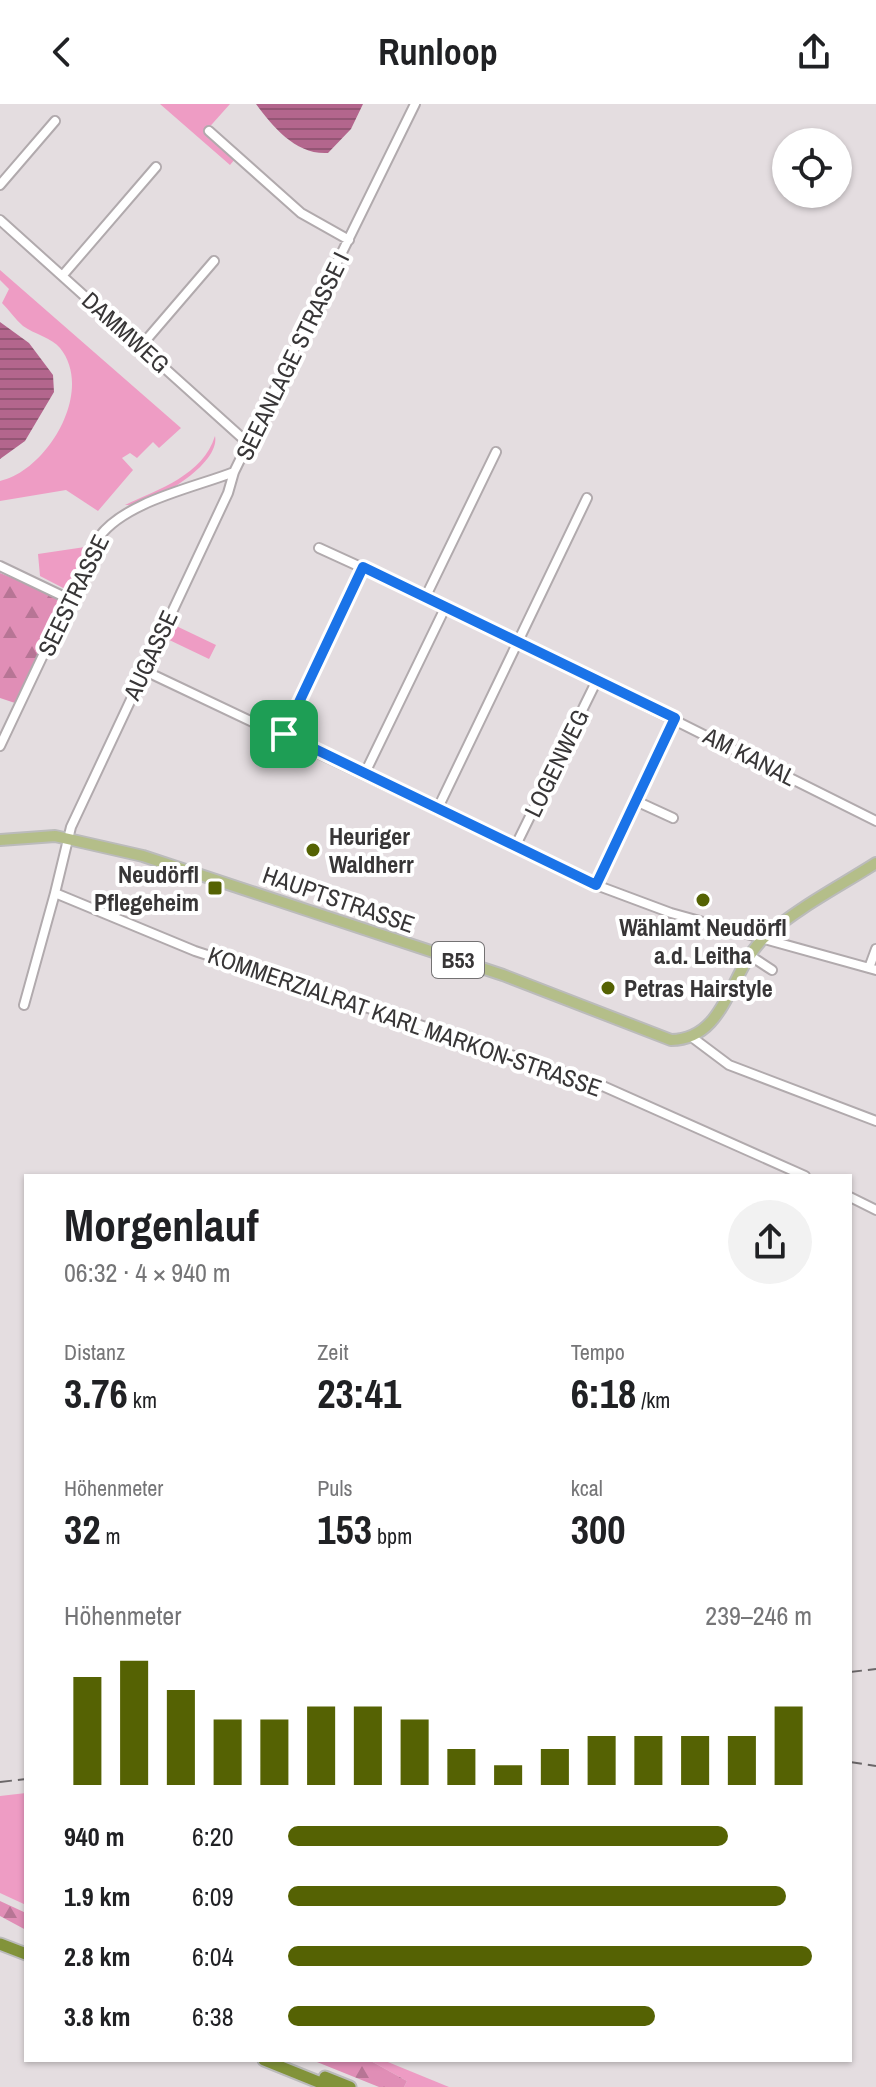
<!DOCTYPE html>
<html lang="de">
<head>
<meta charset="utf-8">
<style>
	body { margin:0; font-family:"Archivo Narrow",sans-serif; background:#f2f2f2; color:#202124; height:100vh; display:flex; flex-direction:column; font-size:30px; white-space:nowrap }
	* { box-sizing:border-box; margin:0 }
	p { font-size:26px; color:#757577 }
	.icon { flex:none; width:44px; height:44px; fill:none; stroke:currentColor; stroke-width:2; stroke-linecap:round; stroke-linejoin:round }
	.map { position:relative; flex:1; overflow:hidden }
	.sheet { position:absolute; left:24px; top:1070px; width:828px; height:888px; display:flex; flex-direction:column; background:#fff; border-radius:0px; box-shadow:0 2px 6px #0004 }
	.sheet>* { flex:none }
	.controls { position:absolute; left:772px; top:24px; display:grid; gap:16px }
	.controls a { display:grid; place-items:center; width:80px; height:80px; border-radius:50%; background:#fff; box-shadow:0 2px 6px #0004; font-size:40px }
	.pin { position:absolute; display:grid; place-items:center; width:68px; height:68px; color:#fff; margin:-34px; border-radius:16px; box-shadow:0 4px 12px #0006 }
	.round { display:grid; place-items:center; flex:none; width:84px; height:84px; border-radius:42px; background:#f2f2f2 }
	.head { display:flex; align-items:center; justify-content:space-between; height:136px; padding:0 40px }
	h1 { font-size:44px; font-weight:800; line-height:60px }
	.stats { display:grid; grid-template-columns:repeat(3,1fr); gap:12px; height:136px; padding:8px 40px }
	.stats div { display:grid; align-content:center }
	.stats b { font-size:40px; font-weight:800 }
	.stats small { font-size:22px; font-weight:400 }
	.stats p { font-size:22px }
	.chart { height:224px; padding:16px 40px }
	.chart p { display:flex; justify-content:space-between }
	.chart svg { width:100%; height:144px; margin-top:8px; stroke:#556203; stroke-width:6 }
	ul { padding:0 40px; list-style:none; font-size:26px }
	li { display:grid; grid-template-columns:128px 96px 1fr; align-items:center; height:60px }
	li i { height:20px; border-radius:10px; background:#556203 }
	header { display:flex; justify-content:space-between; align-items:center; height:104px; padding:0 40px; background:#fff; font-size:36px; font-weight:800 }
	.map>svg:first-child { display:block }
	.grass { fill:#ee9cc4 }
	.forest { fill:url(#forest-firs) }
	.water { fill:url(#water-rules) }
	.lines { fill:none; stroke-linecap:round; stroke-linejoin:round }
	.minor-casing { stroke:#b1aaad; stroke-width:12 }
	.major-casing { stroke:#bbb; stroke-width:14 }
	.highway-casing { stroke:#bbb; stroke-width:15 }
	.minor { stroke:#fff; stroke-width:8 }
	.major { stroke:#b4be89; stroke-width:10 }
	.highway { stroke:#82933a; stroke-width:11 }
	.rail { stroke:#6b6769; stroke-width:2; stroke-dasharray:12 6; stroke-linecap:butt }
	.route-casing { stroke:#fff; stroke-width:16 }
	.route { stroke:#1a73e8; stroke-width:10 }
	.poi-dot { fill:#556203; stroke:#fff; stroke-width:3 }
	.labels { text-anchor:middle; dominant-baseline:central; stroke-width:8; stroke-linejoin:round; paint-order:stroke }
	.shield { fill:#fff; stroke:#747273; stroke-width:2 }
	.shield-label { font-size:22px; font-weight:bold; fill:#383637 }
	.street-label { font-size:24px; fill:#383637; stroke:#fff }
	.poi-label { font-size:24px; font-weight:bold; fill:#383637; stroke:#fff; text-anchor:start }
</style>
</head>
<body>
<header><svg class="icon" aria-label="back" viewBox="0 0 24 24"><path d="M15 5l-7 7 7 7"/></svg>Runloop<svg class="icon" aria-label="share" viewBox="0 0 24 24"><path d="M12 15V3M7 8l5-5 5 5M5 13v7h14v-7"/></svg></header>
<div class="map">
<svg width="876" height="1983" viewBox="0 0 876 1983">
	<defs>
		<pattern id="forest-firs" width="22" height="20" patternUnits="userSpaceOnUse" patternTransform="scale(2)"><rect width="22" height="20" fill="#e08eb6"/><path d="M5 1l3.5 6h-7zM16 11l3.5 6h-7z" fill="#b77595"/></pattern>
		<pattern id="water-rules" width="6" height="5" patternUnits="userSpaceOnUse" patternTransform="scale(2)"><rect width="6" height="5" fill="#b3668d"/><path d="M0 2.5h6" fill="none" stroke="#935574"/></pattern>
	</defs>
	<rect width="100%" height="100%" fill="#e4dde0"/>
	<path class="grass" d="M 160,0 L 230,0 L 205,28 L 235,55 L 230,61 Z
		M 0,166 L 181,324 L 159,344 L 153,338 L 137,354 L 130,349 L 122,354 L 133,366 L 98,407 L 66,386 L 0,397 L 0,377 C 47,367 95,287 60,244 C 52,234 34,230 23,222 C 15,215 9,206 2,199 L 9,185 L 0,176 Z
		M 215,332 C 221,361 150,403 125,401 C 159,385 203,371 215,332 Z
		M 85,443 L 67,486 L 40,472 L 38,450 Z
		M 170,519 L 216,541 L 209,555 L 163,533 Z
		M 26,1689 L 26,1801 L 0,1789 L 0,1692 Z
		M 369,1956 L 383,1956 L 449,1983 L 404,1983 L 407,1977 Z"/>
	<path class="forest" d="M 0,469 L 60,493 L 60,502 L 15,599 L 0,594 Z
		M 0,1797 L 26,1809 L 26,1826 L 0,1812 Z
		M 312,1956 L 369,1956 L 407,1977 L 404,1983 L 379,1983 Z"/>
	<path class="water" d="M 256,0 L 363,0 L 351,25 L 328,49 C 296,51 273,23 256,0 Z
		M 0,218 L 29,239 L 53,271 L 54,288 L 25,337 L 0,355 Z"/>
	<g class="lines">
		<defs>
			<path id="minor" d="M 415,0 L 234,368 L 228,389 L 71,723 L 55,789 L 195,847 L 596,979 L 805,1072
				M 209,27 L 301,109 L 349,136
				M 0,81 L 55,17
				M 0,116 L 250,341
				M 63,171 L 156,63
				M 141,242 L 214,157
				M 319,444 L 446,502 L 876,717
				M 0,462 L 71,496
				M 426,492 L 496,348
				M 143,566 L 596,781 L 671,809 L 876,866
				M 284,630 L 363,463
				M 0,642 L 99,433 C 126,397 193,384 234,368
				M 365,669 L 446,502
				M 636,697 L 673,714
				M 437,706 L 587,394
				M 515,743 L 597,576
				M 596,781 L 675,614
				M 749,851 L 772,866
				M 869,864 L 876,845
				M 24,901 L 55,789
				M 693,934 L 729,961 L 876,1017
				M 850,1093 L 876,1106"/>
			<path id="major" d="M 0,736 L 55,732 L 143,752 L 503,871 L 671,936 C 728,935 729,864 767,831 C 799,803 840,782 876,759"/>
			<path id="highway" d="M 0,1840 L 26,1850
				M 264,1956 L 331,1983
				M 325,1973 L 350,1983"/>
		</defs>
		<use href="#minor" class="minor-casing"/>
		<use href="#major" class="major-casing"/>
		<use href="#highway" class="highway-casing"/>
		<use href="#minor" class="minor"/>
		<use href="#major" class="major"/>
		<use href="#highway" class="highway"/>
		<path class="rail" d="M 850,1568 L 876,1565
			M 850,1658 L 876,1662
			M 0,1678 L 26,1675"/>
	</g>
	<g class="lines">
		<defs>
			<path id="route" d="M 363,463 L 675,614 L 596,781 L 284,630 Z"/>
		</defs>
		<use href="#route" class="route-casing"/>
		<use href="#route" class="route"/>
	</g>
	<g class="poi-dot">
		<circle cx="313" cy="746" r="8"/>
		<rect x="207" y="776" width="16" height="16" rx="4"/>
		<circle cx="703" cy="796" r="8"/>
		<circle cx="608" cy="884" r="8"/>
	</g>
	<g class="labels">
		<rect class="shield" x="432" y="838" width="52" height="36" rx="6"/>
		<g class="shield-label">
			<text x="458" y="856">B53</text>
		</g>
		<g class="street-label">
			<text transform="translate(126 228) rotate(42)">DAMMWEG</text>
			<text transform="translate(292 252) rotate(-64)">SEEANLAGE STRASSE I</text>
			<text transform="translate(73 491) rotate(-64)">SEESTRASSE</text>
			<text transform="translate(150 551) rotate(-65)">AUGASSE</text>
			<text transform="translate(750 652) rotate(27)">AM KANAL</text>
			<text transform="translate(556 659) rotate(-64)">LOGENWEG</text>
			<text transform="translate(339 795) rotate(19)">HAUPTSTRASSE</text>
			<text transform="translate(405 917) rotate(19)">KOMMERZIALRAT KARL MARKON-STRASSE</text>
		</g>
		<g class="poi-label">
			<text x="329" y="732">Heuriger<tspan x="329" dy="28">Waldherr</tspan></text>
			<text x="199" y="770" text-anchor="end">Neudörfl<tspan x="199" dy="28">Pflegeheim</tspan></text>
			<text x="703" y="823" text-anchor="middle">Wählamt Neudörfl<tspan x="703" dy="28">a.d. Leitha</tspan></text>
			<text x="624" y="884">Petras Hairstyle</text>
		</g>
	</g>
</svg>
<div class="controls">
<a><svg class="icon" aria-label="locate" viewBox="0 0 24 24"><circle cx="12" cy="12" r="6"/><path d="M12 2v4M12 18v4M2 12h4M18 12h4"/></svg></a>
</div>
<div class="pin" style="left:284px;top:630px;background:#1e9e55"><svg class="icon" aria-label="arrive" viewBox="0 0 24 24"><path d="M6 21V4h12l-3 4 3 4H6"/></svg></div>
<section class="sheet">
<div class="head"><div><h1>Morgenlauf</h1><p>06:32 · 4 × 940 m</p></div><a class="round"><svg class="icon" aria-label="share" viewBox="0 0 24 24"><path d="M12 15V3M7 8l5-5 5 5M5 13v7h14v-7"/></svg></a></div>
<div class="stats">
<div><p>Distanz</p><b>3.76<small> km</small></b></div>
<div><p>Zeit</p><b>23:41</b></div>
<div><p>Tempo</p><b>6:18<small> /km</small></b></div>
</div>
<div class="stats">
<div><p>Höhenmeter</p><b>32<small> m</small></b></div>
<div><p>Puls</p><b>153<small> bpm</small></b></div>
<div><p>kcal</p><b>300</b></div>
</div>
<div class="chart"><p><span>Höhenmeter</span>239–246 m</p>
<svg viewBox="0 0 160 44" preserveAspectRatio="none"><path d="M5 44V11M15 44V6M25 44V15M35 44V24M45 44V24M55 44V20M65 44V20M75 44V24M85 44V33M95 44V38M105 44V33M115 44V29M125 44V29M135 44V29M145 44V29M155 44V20"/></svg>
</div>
<ul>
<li><b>940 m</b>6:20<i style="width:84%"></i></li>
<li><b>1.9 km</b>6:09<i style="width:95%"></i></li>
<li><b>2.8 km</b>6:04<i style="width:100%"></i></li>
<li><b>3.8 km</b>6:38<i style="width:70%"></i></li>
</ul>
</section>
</div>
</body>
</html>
